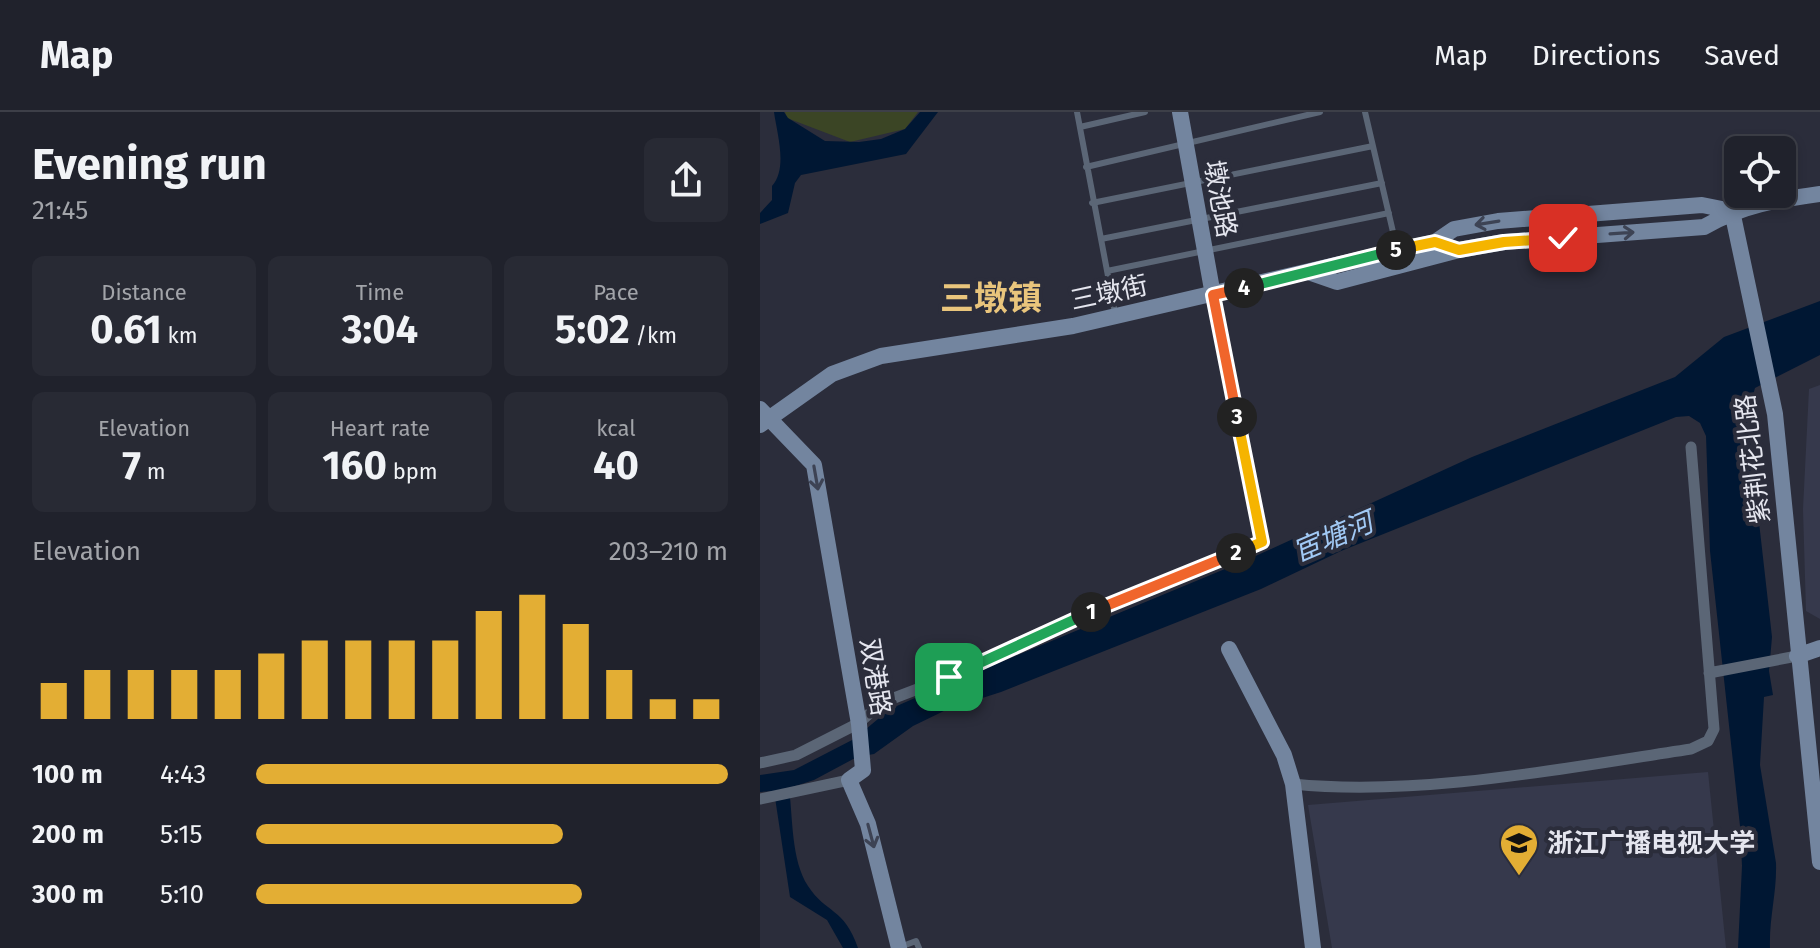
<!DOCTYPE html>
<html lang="en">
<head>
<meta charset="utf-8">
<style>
	body { margin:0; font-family:"Fira Sans","Noto Sans SC",sans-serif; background:#282a34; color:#f1f3f6; height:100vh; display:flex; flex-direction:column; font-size:30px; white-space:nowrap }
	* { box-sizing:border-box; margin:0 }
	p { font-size:26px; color:#a2a4a9 }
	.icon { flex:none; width:44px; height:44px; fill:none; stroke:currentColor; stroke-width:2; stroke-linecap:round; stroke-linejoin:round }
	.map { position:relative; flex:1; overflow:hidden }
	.sheet { display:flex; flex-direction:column; background:#20222c; width:760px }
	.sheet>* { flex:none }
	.buttons { position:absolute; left:964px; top:24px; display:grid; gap:16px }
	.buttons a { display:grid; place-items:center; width:72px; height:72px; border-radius:12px; background:#20222c; box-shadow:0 4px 12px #0003,0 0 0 2px #3d3f48; font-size:40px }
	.pin { position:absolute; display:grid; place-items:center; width:68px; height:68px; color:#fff; margin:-34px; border-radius:16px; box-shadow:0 4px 12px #0006 }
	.km { position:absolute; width:40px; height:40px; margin:-20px; border-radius:50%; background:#222; color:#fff; font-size:22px; line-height:40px; text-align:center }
	.round { display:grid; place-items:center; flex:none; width:84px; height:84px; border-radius:12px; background:#282a34 }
	.headline { display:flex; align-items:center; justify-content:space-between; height:136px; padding:0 32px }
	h1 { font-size:44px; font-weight:700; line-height:60px }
	.figures { display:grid; grid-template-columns:repeat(3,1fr); gap:12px; height:136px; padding:8px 32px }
	.figures div { display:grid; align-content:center; border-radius:12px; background:#282a34; text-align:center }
	.figures b { font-size:40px; font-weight:700 }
	.figures small { font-size:22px; font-weight:400 }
	.figures p { font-size:22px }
	.chart { height:224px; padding:16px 32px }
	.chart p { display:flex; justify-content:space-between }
	.chart svg { width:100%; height:144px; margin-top:8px; stroke:#e3ae34; stroke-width:6 }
	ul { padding:0 32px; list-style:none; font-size:26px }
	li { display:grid; grid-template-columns:128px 96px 1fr; align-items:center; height:60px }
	li i { height:20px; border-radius:10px; background:#e3ae34 }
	header { display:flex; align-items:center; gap:48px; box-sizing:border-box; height:112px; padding:0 40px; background:#20222c; border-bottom:2px solid #3d3f48 }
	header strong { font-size:38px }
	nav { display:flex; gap:44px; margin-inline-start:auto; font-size:28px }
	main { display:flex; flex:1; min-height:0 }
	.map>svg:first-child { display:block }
	.built { fill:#36394c }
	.green { fill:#3b4525 }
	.water { fill:#001733 }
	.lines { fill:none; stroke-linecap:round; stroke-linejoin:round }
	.lane { stroke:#5b6676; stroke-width:6 }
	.street { stroke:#5b6676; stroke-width:11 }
	.secondary { stroke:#73859f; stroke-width:16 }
	.oneway { stroke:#3d4354 }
	.split-1-casing { stroke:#fff; stroke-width:16 }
	.split-2-casing { stroke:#fff; stroke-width:16 }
	.split-3-casing { stroke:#fff; stroke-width:16 }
	.split-4-casing { stroke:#fff; stroke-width:16 }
	.split-5-casing { stroke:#fff; stroke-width:16 }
	.split-6-casing { stroke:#fff; stroke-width:16 }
	.split-1 { stroke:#22a559; stroke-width:10 }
	.split-2 { stroke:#f0652b; stroke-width:10 }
	.split-3 { stroke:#f5b400; stroke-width:10 }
	.split-4 { stroke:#f0652b; stroke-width:10 }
	.split-5 { stroke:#22a559; stroke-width:10 }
	.split-6 { stroke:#f5b400; stroke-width:10 }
	.labels { text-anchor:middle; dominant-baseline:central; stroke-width:8; stroke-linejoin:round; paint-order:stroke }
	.street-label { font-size:26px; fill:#e5e6ef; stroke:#2b2d3b }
	.poi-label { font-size:26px; font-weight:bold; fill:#e5e6ef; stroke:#2b2d3b; text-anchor:start }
	.water-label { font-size:28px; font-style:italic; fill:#a1c9f5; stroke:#2b2d3b }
	.district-label { font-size:34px; font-weight:bold; fill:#e9c57c; stroke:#2b2d3b }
</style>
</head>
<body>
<header>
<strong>Map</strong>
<nav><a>Map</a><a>Directions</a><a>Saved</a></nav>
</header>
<main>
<section class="sheet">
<div class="headline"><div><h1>Evening run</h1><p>21:45</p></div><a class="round"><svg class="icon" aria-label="share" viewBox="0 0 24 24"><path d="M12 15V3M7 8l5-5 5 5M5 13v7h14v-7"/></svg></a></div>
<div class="figures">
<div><p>Distance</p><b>0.61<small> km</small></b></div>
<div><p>Time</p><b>3:04</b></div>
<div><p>Pace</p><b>5:02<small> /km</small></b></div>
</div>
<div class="figures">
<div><p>Elevation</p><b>7<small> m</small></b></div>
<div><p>Heart rate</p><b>160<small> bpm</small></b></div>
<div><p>kcal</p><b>40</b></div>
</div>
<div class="chart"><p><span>Elevation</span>203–210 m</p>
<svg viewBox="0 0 160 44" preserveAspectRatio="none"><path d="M5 44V33M15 44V29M25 44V29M35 44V29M45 44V29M55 44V24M65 44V20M75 44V20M85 44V20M95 44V20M105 44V11M115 44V6M125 44V15M135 44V29M145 44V38M155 44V38"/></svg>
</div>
<ul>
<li><b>100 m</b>4:43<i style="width:100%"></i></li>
<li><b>200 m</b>5:15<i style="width:65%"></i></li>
<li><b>300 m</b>5:10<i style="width:69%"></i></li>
</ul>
</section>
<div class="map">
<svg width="1060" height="836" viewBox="0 0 1060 836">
	<rect width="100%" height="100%" fill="#2b2d3b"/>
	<path class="built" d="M 1060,273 L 1060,507 L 1046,499 L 1043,397 L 1049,277 Z
		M 948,660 L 966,836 L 572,836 L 548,693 Z"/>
	<path class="green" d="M 25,0 L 158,0 L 145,17 L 90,30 L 27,6 Z"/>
	<path class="water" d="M 14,0 L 24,0 L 28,6 L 65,29 L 99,30 L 121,27 L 145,17 L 160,0 L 178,0 L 146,42 L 41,63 L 35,71 L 28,101 L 0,112 L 0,101 L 12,88 L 12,74 C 28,56 17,22 14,0 Z
		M 1060,189 L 1060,243 L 995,276 L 987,304 L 1012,525 L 1009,559 L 1013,583 L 1004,585 L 1000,653 L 1016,751 C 1017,781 1009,805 1010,836 L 978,836 L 982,754 L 980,714 L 950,439 L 946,324 L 940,311 L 929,304 L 916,305 L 581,439 L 501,477 L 241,580 L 188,597 L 153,614 L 114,642 L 97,645 L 54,668 L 29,676 C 33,706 31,748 48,774 C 66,802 84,795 98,836 L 83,836 L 67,808 L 30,785 L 14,679 L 0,680 L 0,663 L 34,658 L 94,627 L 130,597 L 164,582 L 489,447 L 712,345 L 915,265 L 964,225 Z"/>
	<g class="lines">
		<path class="lane" d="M 317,0 L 355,201
			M 605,0 L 637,137
			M 320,15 L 385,0
			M 326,55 L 560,0
			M 332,91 L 613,34
			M 341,127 L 622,71
			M 347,159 L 629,101
			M 140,835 L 156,829 L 159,836"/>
		<path class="street" d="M 949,561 L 1037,544
			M 0,651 L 36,643 L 99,611 L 121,591 L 189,565 L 307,509 L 391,478 L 502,430 L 453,183
			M 533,672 C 659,685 805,656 931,637 L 948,629 L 954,617 L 931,335
			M 0,687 L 89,668"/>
		<path class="secondary" d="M 420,0 L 453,183
			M 972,99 L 1015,302 L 1060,750
			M 675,130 L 699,138 L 744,130 L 944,115 C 982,93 1016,88 1060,82
			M 551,161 L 577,170 L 699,138
			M 0,297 L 54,353 L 99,612 L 103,658 L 89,668 L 108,712 L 139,836
			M 0,313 L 72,262 L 121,244 L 313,214 L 675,130 L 694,117 L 738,109 L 942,93 L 972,99
			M 469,537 L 524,643 L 533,672 L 553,836
			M 1037,544 L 1060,536"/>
	</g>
	<defs><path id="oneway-shaft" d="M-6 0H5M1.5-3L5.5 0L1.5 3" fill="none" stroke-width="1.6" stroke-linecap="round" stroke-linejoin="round" transform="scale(2)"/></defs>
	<g class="oneway">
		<use href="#oneway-shaft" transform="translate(727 111) rotate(171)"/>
		<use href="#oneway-shaft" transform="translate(862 121) rotate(-4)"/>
		<use href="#oneway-shaft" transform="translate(56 366) rotate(80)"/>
		<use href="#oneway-shaft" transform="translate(111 724) rotate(75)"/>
	</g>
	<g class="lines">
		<defs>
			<path id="split-1" d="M 189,565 L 331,500"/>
			<path id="split-2" d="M 331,500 L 476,441"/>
			<path id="split-3" d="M 476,441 L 502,430 L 477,305"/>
			<path id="split-4" d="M 477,305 L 453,183 L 484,176"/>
			<path id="split-5" d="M 484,176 L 636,138"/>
			<path id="split-6" d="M 636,138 L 675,130 L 699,138 L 744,130 L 803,126"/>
		</defs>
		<use href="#split-1" class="split-1-casing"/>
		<use href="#split-2" class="split-2-casing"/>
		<use href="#split-3" class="split-3-casing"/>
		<use href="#split-4" class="split-4-casing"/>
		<use href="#split-5" class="split-5-casing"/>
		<use href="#split-6" class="split-6-casing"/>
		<use href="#split-1" class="split-1"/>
		<use href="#split-2" class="split-2"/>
		<use href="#split-3" class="split-3"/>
		<use href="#split-4" class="split-4"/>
		<use href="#split-5" class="split-5"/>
		<use href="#split-6" class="split-6"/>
	</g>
	<defs>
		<symbol id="school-pin" viewBox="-11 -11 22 30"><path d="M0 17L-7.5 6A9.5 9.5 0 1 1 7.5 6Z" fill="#e3ae34" stroke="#2b2d3b"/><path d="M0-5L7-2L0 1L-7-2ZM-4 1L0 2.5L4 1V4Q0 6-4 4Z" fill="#111"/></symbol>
	</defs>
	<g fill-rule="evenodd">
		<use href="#school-pin" x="737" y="709" width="44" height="60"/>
	</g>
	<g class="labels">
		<g class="street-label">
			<text transform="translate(460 87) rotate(80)">墩池路</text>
			<text transform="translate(349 181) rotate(-12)">三墩街</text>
			<text transform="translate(993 347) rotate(-97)">紫荆花北路</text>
			<text transform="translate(115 565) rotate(81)">双港路</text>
		</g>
		<g class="poi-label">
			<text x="787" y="731">浙江广播电视大学</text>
		</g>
		<g class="water-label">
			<text transform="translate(573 425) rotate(-23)">宦塘河</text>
		</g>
		<g class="district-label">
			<text x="231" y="186">三墩镇</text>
		</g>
	</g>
</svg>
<div class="buttons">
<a><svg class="icon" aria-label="locate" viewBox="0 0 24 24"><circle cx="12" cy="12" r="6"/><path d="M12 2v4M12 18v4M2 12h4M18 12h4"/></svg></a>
</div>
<div class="pin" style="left:189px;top:565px;background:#1e9e55"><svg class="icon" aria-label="arrive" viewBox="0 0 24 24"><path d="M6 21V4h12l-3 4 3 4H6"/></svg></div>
<div class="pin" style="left:803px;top:126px;background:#d93025"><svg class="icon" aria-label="check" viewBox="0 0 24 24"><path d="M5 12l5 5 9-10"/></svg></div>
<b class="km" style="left:331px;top:500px">1</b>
<b class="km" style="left:476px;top:441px">2</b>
<b class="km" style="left:477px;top:305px">3</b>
<b class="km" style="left:484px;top:176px">4</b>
<b class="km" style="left:636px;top:138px">5</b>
</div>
</main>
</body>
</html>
